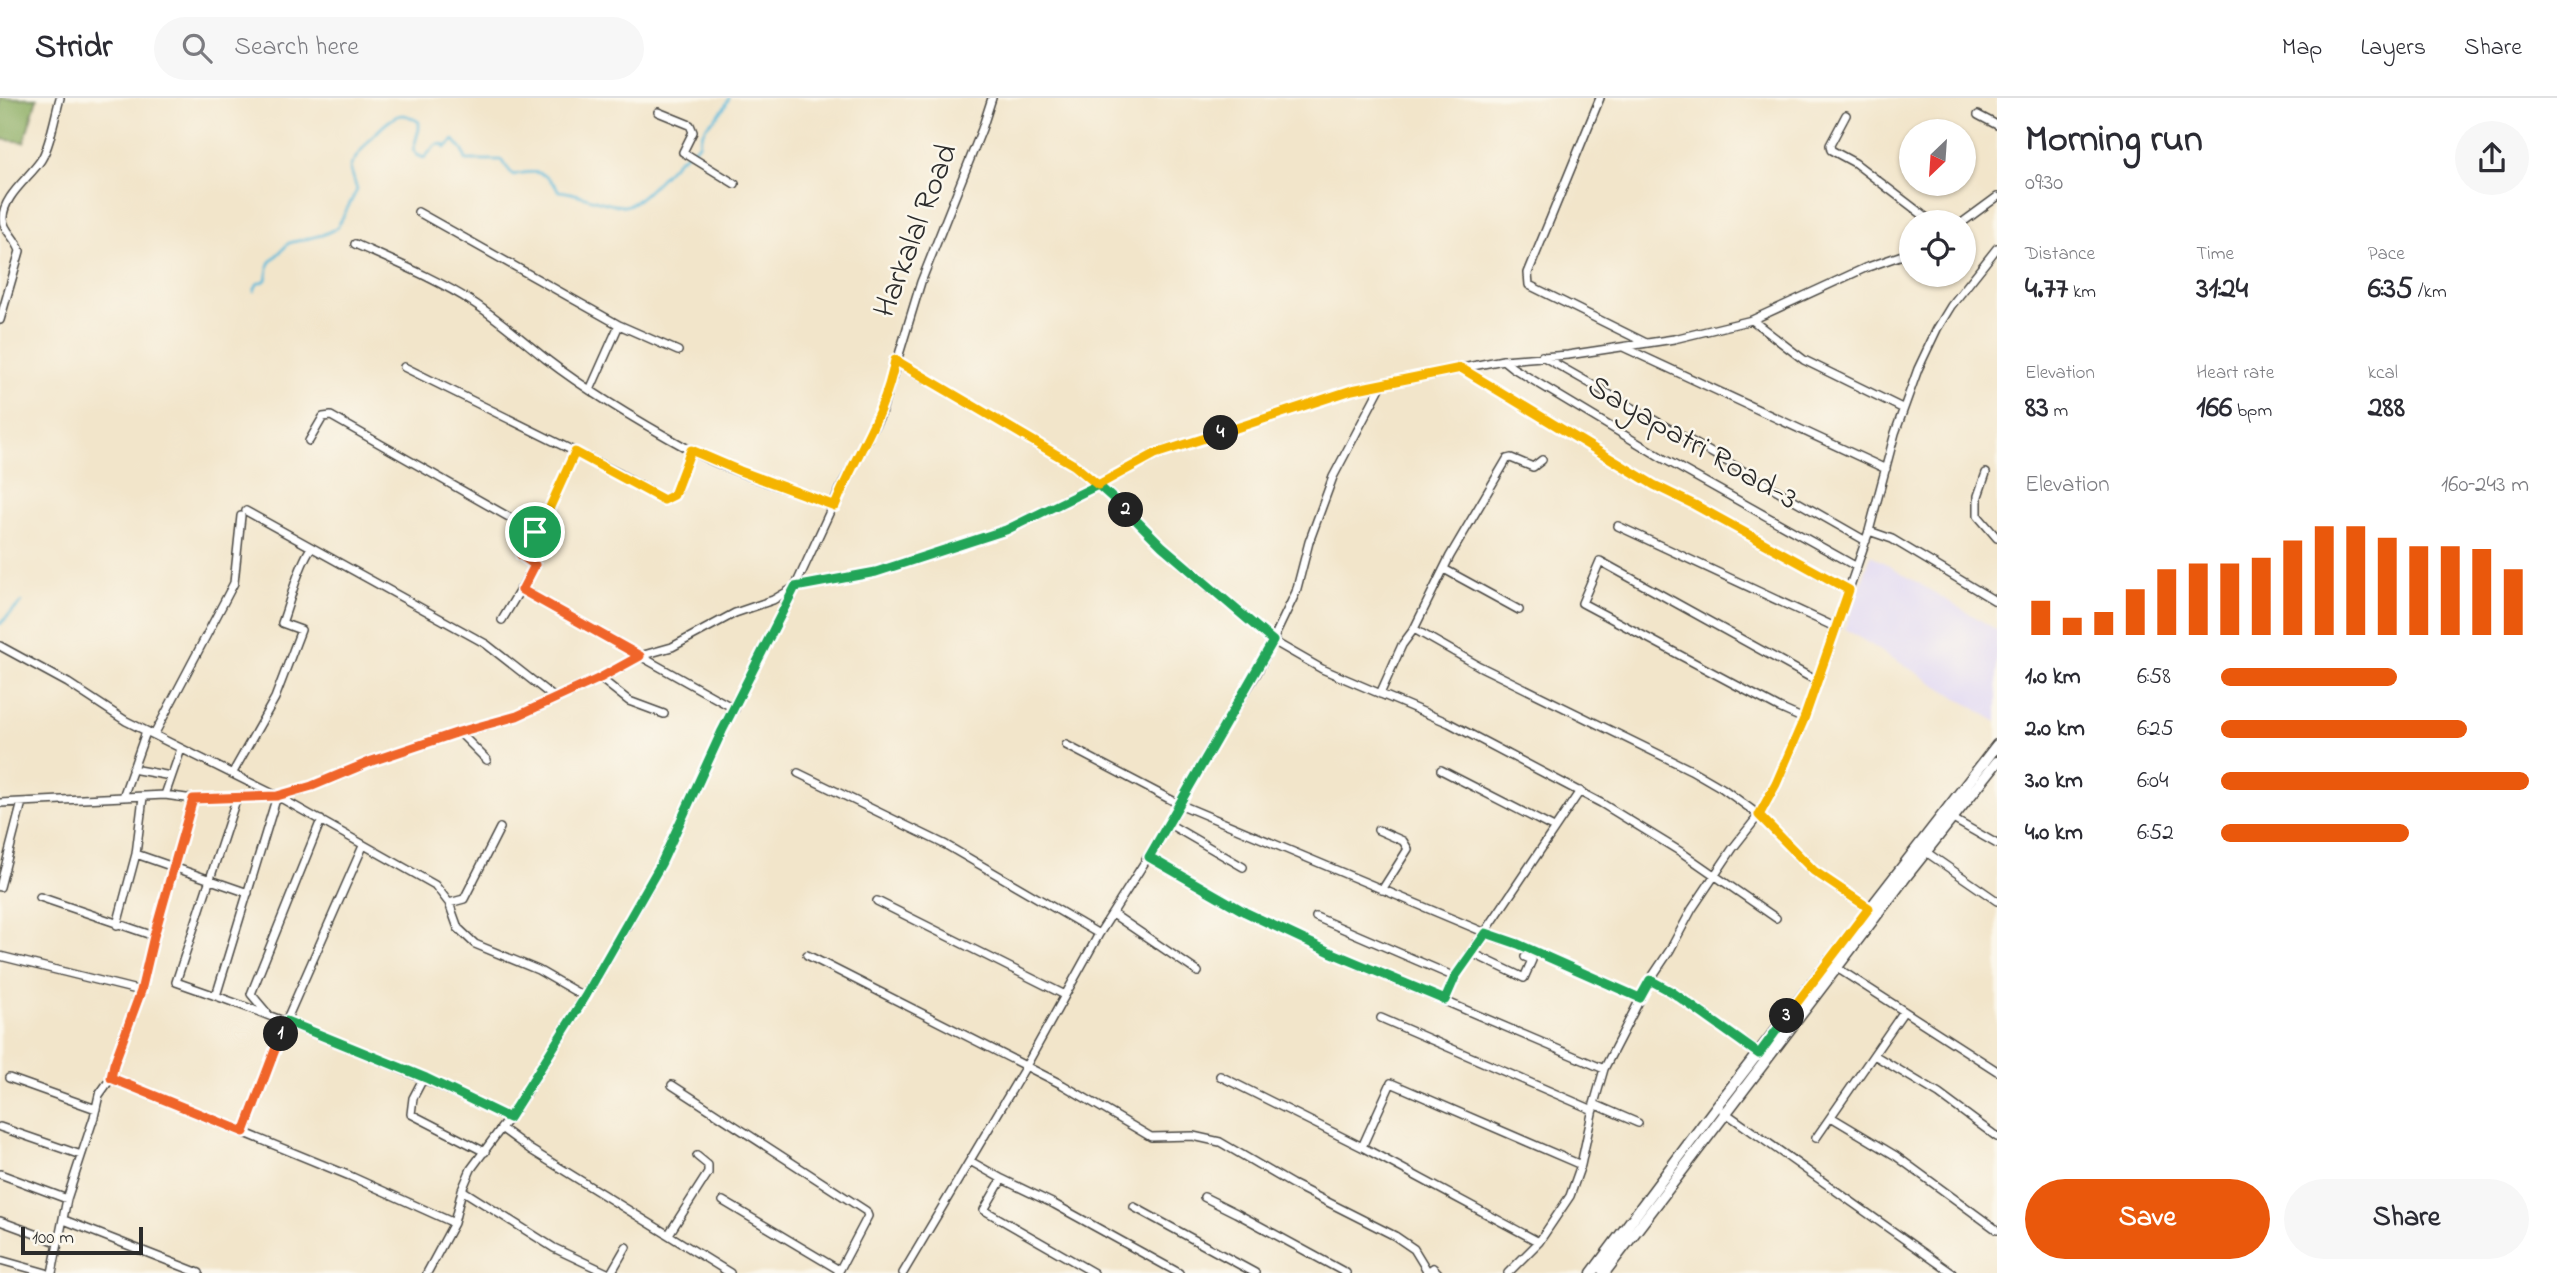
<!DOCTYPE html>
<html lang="en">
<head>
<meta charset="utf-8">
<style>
	body { margin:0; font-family:"Indie Flower",sans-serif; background:#f7f7f7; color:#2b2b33; height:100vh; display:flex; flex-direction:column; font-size:26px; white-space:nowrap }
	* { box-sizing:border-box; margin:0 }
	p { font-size:23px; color:#7c7c81 }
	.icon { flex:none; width:38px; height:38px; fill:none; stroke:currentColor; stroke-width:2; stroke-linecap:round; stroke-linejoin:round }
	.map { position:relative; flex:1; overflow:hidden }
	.drawer { display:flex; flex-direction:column; background:#fff; width:560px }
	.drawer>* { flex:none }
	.needle { width:46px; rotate:205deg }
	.buttons { position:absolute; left:1899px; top:21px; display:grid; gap:14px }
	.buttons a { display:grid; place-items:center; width:77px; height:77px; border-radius:50%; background:#fff; box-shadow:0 2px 5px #0004; font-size:35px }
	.scale { position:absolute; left:21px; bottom:18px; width:122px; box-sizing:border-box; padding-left:7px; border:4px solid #2b2b2b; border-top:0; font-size:19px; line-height:24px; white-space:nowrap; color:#2b2b2b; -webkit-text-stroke:5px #fbf7ec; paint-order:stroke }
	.pin { position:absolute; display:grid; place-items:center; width:60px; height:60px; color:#fff; margin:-30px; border:4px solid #fff; border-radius:50%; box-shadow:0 2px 7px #0007 }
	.km { position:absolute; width:35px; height:35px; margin:-18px; border-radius:50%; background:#222; color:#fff; font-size:19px; line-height:35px; text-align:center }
	.round { display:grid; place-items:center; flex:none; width:74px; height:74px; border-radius:37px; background:#f7f7f7 }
	.head { display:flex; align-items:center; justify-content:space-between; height:119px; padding:0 28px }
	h1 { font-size:38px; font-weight:700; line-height:52px }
	.stats { display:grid; grid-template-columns:repeat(3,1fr); gap:10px; height:119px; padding:7px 28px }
	.stats div { display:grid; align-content:center }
	.stats b { font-size:30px; font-weight:700 }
	.stats small { font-size:19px; font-weight:400 }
	.stats p { font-size:19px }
	.chart { height:196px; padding:14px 28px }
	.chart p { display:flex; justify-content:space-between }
	.chart svg { width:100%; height:126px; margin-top:7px; stroke:#ea580c; stroke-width:6 }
	.action { display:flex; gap:14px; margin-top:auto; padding:14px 28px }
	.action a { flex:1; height:80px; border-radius:42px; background:#ea580c; color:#fff; font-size:28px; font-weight:700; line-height:80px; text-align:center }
	.action a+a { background:#f7f7f7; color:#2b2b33 }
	ul { padding:0 28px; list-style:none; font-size:23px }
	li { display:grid; grid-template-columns:112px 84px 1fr; align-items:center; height:52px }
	li i { height:18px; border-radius:9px; background:#ea580c }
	header { display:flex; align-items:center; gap:42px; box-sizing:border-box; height:98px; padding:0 35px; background:#fff; border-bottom:2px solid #e1e1e2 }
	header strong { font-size:33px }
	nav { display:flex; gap:38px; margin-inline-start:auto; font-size:24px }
	.search { width:490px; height:63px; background:#f7f7f7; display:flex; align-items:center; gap:18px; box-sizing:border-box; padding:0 24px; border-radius:38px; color:#7c7c81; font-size:26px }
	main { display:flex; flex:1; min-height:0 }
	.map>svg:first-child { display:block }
	.built { fill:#ded5f5 }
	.forest { fill:#8aac60; stroke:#5a6c46; stroke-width:2 }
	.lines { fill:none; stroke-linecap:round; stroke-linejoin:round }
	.stream { stroke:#5cb9da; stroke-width:2.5 }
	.street-casing { stroke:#494743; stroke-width:10 }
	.primary-casing { stroke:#494743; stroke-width:13 }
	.street { stroke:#fff; stroke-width:7 }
	.primary { stroke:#fff; stroke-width:10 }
	.split-1-casing { stroke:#fff; stroke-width:14 }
	.split-2-casing { stroke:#fff; stroke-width:14 }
	.split-3-casing { stroke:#fff; stroke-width:14 }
	.split-4-casing { stroke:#fff; stroke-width:14 }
	.split-5-casing { stroke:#fff; stroke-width:14 }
	.split-1 { stroke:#f0652b; stroke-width:9 }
	.split-2 { stroke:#22a559; stroke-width:9 }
	.split-3 { stroke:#22a559; stroke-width:9 }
	.split-4 { stroke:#f5b400; stroke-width:9 }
	.split-5 { stroke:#f5b400; stroke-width:9 }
	.labels { text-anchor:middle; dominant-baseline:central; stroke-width:5; stroke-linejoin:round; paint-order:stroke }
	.street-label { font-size:32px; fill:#2b2b2b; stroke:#fbf7ec }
</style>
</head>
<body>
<header>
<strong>Stridr</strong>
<div class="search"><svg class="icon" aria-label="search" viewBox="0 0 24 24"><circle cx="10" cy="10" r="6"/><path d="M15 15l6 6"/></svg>Search here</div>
<nav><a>Map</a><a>Layers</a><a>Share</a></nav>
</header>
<main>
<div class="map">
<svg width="1997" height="1175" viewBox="0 0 1997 1175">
	<rect width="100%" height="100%" fill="#fbf7ec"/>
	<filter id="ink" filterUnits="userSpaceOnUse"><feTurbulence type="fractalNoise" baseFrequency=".0143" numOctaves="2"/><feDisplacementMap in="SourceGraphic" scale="14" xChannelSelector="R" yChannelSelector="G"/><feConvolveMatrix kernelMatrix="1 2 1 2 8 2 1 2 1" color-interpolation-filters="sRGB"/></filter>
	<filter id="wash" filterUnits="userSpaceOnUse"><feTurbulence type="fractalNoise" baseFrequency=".00686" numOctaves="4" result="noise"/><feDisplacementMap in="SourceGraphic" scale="28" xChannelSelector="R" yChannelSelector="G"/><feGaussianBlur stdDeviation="1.57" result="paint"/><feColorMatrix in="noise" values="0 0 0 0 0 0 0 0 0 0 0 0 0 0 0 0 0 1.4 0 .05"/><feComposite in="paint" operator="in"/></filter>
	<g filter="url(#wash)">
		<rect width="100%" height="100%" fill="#f2e5ca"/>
		<path class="built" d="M 1871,457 L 1997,532 L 1997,624 L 1845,531 Z"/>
		<path class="forest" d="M 0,0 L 37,0 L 24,44 L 0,41 Z"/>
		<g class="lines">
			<path class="stream" d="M 254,193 L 257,186 L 266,182 L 269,165 L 289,145 L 322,137 L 337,130 L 357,92 L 350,69 C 358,55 382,24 398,18 C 406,15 412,20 419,24 L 419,31 L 413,52 L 417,57 L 424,60 L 436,47 L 444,46 L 445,50 L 454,42 L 463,53 L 466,62 L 501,62 L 513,77 C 536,71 546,73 559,93 C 581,95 601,107 623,108 C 637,109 667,73 677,63 C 684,57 692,53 699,46 C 704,20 720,24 729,0
				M 0,526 L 22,504"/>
		</g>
	</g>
	<g filter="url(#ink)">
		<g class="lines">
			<defs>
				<path id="street" d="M 1600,0 L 1528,175 L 1529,187 L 1646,245
					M 658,14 L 690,27 L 693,34 L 683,54 L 735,86
					M 1846,17 L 1830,47 L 1831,52 L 1855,65 L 1932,124
					M 1978,17 L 1997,27
					M 418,114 L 619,227 L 678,253
					M 1963,124 L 1997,99
					M 355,146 C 395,164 437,181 474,205 C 500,222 522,242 546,261 C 590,295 641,325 690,352 C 735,376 787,390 835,408
					M 0,222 L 20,153 C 16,140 3,132 3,121 C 2,99 30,79 41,62 C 50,48 55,18 60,0
					M 1752,222 L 1804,262 L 1902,310
					M 1623,249 L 1886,371
					M 1542,258 L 1866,443
					M 895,262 L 1074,367 L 1124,410 L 1162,448 L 1273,543 L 1322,571 L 1449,625 L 1601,705 L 1681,754 L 1776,820
					M 1503,262 L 1513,270 L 1664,361 L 1857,469
					M 404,269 L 620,376 L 664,402 L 674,397 L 691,352
					M 1461,270 L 1654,387 L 1695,407 L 1849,492
					M 590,292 L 619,227
					M 309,343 L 323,319 L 331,318 L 535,434
					M 1986,375 L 1978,398 L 1978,418 L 1997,440
					M 246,413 L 486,546 L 556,601
					M 1618,428 L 1837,530
					M 1869,433 L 1895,335 L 1918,271 L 1937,231 L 1951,208 L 1997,150
					M 1444,471 L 1519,512
					M 522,492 L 735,611
					M 502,522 L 535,467 L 521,457 L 550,409 L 575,354
					M 1414,531 L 1450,458 L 1507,361 L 1511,360 L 1533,369 L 1542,362
					M 0,548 L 68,585 L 126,623 L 277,698 L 435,787 L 449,805 L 458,830 L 475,846 L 538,872 L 585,899
					M 600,580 L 629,603 L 664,616
					M 1380,596 L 1402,547 L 1414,531 L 1479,568 L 1691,672 L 1722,690 L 1759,717 L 1814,773 L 1869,811
					M 1804,621 L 1779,610 L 1582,505 L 1600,463 L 1817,583
					M 459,634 L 487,662
					M 154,637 L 234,485 L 241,418
					M 1066,647 L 1179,706 L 1486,835 L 1518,846 L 1640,900
					M 132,671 L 171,678
					M 1441,672 L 1554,730
					M 798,675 L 946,747 L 1099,836
					M 232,676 L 275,600 L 301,532 L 282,525 C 291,501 296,475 309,453
					M 165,697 L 181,651
					M 123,699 L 146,634
					M 237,699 L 176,884 C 290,923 400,968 509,1020
					M 0,705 L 165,697 L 193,701 L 277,698 L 312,688 L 372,663 L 459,634 L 518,618 L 600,580 L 640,558 L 672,549 L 735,515 L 773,502 L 795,489 L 876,474 L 1006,432 L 1126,373 L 1141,362 L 1155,356 L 1352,292 L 1503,262 L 1568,257 L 1674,241 L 1752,222 L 1865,170 L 1911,154
					M 1953,721 L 1997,746
					M 1169,726 L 1243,769
					M 1378,732 L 1403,743 L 1408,751 L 1382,792
					M 1926,754 L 1997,803
					M 136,756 L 248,795
					M 1149,759 L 1245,814 L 1330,854 L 1604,971
					M 0,789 L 22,704
					M 40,799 L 154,838
					M 877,803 L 1065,897
					M 449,805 L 464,801 L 500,730
					M 1113,816 L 1198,874
					M 1316,819 L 1455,879 L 1445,902
					M 117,827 L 136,756 L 143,699
					M 1472,855 L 1524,880 L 1532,862 L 1525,859
					M 807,857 L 1063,987 L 1151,1039 L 1193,1038 L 1220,1044 L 1292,1086 L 1395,1138 L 1414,1151 L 1428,1174
					M 0,858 L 141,893
					M 1834,868 L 1997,973
					M 1455,879 L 1580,693
					M 216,898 L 277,698
					M 267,915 L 251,896 L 321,722
					M 1381,920 L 1593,1012
					M 1759,956 L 1672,894 L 1650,882 L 1670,852 L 1692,811 L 1733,750 L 1759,717 L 1776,686 L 1804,621 L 1869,433 L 1892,441 L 1997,504
					M 1874,957 L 1939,996 L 1997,1039
					M 1220,978 L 1362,1049 L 1539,1144
					M 424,979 L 413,1000 L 411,1016 L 485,1054
					M 9,980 L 96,1011
					M 111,980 L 350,1078 L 454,1125
					M 672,987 L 866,1113 L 868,1118 L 838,1175
					M 1594,1006 L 1638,1025
					M 1723,1013 L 1952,1175
					M 1831,1019 L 1896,1058 L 1997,1132
					M 0,1029 L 81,1057
					M 501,1030 L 531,1052 L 730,1175
					M 244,1034 L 286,923 L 363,748
					M 1816,1040 L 1904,913
					M 1362,1049 L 1391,985 L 1581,1067
					M 970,1063 L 1002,1081 L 984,1112 L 1094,1175
					M 0,1076 L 67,1101
					M 1002,1081 L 1054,1106 L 1179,1175
					M 462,1092 L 554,1150 L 607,1175
					M 1204,1099 L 1236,1115 L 1346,1175
					M 723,1103 L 839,1172
					M 1134,1109 L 1255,1175
					M 64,1122 L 199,1175
					M 0,1123 L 57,1144
					M 669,1136 L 708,1075 L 708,1067 L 697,1058
					M 0,1162 L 46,1175
					M 52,1175 L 67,1101 L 94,1019 L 99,997 L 111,980 L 114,966 L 141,893 L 154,838 L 193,701
					M 427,1175 L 454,1125 L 462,1092 L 471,1071 L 519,1006 L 616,847 L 661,767 L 722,633 L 795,489 L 844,383 L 881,316 L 921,184 L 982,31 L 992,0
					M 611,1175 L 626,1149
					M 903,1175 L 1026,968 L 1099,836 L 1169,726 L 1212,647 L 1257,575 L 1296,494 L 1309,444 L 1333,379 L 1381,288
					M 1426,1175 L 1433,1170 L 1438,1175
					M 1508,1175 L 1539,1144 L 1570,1098 L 1581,1067 L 1594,1006 L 1604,971 L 1650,882"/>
				<path id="primary" d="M 1592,1175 L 1717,1008 L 1997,647
					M 1604,1175 L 1907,777 L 1997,664"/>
			</defs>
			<use href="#street" class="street-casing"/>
			<use href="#primary" class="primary-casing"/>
			<use href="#street" class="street"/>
			<use href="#primary" class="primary"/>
		</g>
	</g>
	<g class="lines" filter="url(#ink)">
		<defs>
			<path id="split-1" d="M 281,936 L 244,1034 L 111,980 L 114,966 L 141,893 L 154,838 L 193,701 L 277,698 L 312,688 L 372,663 L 459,634 L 517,618 L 600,580 L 640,558 L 522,492 L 535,467 L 521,457 L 535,434"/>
			<path id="split-2" d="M 281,936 L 286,923 L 426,980 L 509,1020 L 585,899 L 661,766 L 722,633 L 795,489 L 876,474 L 1006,432 L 1098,387 L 1126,412"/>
			<path id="split-3" d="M 1126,412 L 1162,448 L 1273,543 L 1149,759 L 1245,814 L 1330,854 L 1445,902 L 1455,879 L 1486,835 L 1518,846 L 1640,900 L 1650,882 L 1672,894 L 1759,956 L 1787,918"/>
			<path id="split-4" d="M 1221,335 L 1352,292 L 1461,270 L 1654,387 L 1695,407 L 1849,492 L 1804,621 L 1776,686 L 1759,717 L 1814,773 L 1869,810 L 1787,918"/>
			<path id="split-5" d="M 535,434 L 550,409 L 575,354 L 664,402 L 674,397 L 691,352 L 740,373 L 835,408 C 855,356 885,318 895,262 L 1074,367 L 1098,387 L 1155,356 L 1221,335"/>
		</defs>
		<use href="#split-1" class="split-1-casing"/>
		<use href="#split-2" class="split-2-casing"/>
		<use href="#split-3" class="split-3-casing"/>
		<use href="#split-4" class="split-4-casing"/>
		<use href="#split-5" class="split-5-casing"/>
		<use href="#split-1" class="split-1"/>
		<use href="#split-2" class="split-2"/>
		<use href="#split-3" class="split-3"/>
		<use href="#split-4" class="split-4"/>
		<use href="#split-5" class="split-5"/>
	</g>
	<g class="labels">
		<g class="street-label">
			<text transform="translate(917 133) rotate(-69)">Harkalal Road</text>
			<text transform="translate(1692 346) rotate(30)">Sayapatri Road-3</text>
		</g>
	</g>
</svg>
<div class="buttons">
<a><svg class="needle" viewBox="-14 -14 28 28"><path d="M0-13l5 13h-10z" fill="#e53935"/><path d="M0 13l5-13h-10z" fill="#7c7c81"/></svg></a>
<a><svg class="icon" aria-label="locate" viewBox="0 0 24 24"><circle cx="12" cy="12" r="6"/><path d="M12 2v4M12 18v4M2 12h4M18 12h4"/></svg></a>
</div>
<div class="scale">100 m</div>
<div class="pin" style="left:535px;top:434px;background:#1e9e55"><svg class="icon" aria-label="arrive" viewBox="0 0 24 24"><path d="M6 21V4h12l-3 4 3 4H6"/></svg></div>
<b class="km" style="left:281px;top:936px">1</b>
<b class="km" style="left:1126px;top:412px">2</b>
<b class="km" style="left:1787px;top:918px">3</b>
<b class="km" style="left:1221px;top:335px">4</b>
</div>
<section class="drawer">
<div class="head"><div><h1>Morning run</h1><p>09:30</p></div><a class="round"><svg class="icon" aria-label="share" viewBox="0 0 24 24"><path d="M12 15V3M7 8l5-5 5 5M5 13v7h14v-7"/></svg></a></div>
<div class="stats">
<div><p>Distance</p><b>4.77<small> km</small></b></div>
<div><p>Time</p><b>31:24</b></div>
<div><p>Pace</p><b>6:35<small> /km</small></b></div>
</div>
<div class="stats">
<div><p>Elevation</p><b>83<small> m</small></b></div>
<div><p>Heart rate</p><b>166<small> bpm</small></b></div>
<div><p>kcal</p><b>288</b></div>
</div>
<div class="chart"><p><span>Elevation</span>160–243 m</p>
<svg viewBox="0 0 160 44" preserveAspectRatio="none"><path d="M5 44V32M15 44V38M25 44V36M35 44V28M45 44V21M55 44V19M65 44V19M75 44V17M85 44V11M95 44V6M105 44V6M115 44V10M125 44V13M135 44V13M145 44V14M155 44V21"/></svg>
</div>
<ul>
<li><b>1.0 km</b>6:58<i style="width:57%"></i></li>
<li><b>2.0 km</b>6:25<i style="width:80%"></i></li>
<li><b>3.0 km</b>6:04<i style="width:100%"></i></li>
<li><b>4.0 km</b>6:52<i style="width:61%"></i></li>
</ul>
<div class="action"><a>Save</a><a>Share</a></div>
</section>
</main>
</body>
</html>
